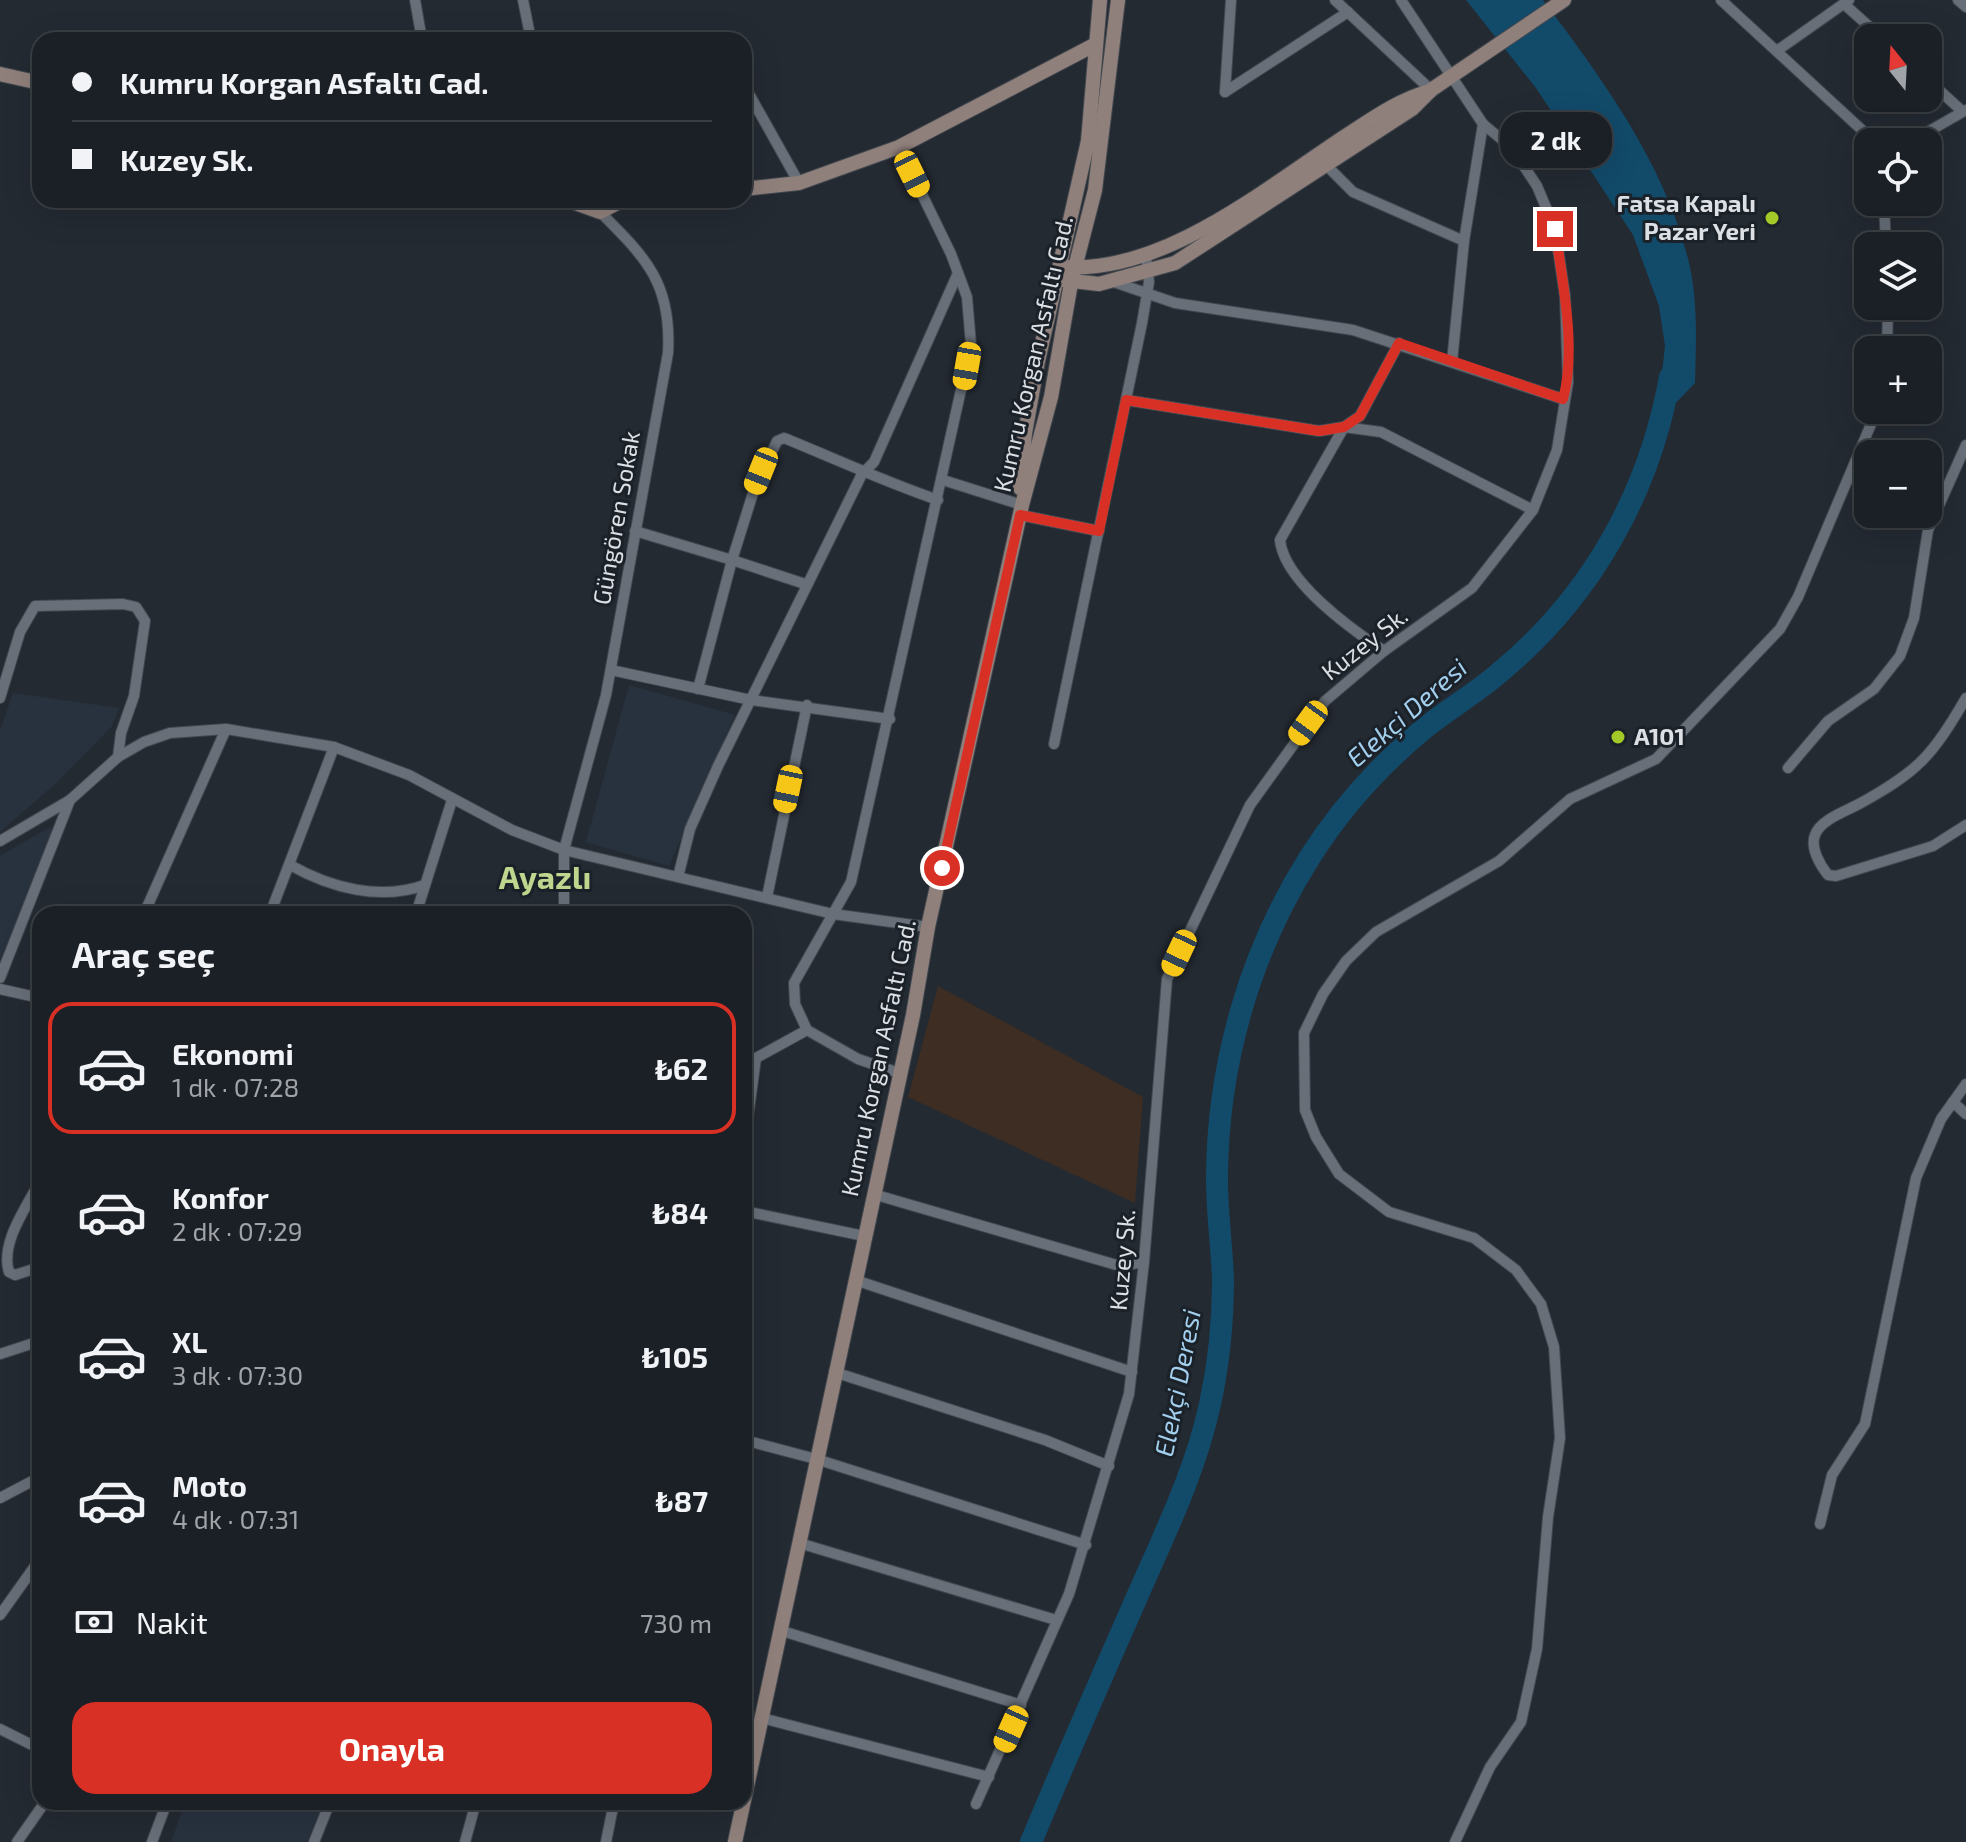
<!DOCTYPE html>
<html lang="tr">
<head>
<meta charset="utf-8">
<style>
  :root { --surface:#1b2026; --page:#24282e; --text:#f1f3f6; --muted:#a0a3a7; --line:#393e43; --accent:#d93025 }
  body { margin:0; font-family:"Exo 2",sans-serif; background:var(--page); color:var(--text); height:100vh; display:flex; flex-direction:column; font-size:30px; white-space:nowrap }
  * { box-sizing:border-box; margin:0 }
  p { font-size:26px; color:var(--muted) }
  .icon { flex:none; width:44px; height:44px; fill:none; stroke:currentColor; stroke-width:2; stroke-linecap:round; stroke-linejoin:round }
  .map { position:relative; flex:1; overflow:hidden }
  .sheet { position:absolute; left:32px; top:906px; width:720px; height:904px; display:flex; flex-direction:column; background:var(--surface); border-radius:24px; box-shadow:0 8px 32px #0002,0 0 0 2px var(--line) }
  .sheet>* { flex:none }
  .guide { position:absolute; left:32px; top:32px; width:720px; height:176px; border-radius:24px; box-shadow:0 8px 32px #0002,0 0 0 2px var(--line); display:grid; align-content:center; height:176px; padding:0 40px; background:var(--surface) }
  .needle { width:52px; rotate:342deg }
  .tools { position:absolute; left:1854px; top:24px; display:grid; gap:16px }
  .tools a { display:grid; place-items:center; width:88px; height:88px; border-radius:16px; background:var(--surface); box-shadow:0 8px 32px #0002,0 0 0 2px var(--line); font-size:40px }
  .end { position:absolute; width:36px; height:36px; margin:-18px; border:10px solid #d93025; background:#fff; box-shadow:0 0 0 4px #fff }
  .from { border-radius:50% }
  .bubble { position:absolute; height:56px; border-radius:24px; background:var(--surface); box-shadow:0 8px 32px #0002,0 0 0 2px var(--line); font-size:26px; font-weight:700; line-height:56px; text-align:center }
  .car { position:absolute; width:24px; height:48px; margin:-24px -12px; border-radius:10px; box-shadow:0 0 6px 2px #0007; background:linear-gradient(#f5c518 24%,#345 0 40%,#f5c518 0 76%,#345 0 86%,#f5c518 0) }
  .guide b { display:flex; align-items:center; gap:28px; height:76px; font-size:30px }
  .guide b+b { border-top:2px solid var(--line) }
  .guide i { width:20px; height:20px; background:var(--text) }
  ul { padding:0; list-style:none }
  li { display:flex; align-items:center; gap:24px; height:132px; margin:0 16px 12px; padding:0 24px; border:4px solid transparent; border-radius:24px }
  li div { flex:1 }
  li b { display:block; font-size:30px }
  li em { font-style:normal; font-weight:700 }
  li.active { border-color:var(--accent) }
  li>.icon { width:72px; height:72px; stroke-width:1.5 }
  h2 { padding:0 40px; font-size:36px; line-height:96px }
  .pay { display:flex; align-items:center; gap:20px; height:88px; padding:0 40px; font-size:30px }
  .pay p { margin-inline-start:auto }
  .cta { display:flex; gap:16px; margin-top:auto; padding:16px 40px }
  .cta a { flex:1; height:92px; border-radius:24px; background:var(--accent); color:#fff; font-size:32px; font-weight:700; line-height:92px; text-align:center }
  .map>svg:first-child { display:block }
  .built { fill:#28323f }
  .industrial { fill:#3d2d22 }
  .water { fill:#124a6a }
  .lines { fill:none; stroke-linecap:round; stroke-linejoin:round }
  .river { stroke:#124a6a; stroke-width:22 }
  .street-casing { stroke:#43484f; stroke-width:12 }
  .secondary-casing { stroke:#43484f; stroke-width:16 }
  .street { stroke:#686f78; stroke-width:10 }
  .secondary { stroke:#90807c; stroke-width:14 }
  .route { stroke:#d93025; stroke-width:10 }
  .poi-dot { fill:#a2c928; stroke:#1b2128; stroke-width:3 }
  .labels { text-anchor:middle; stroke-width:6; stroke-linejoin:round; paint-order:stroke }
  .poi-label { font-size:24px; font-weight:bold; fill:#dce0e5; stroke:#1b2128; text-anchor:end }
  .street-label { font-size:24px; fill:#dce0e5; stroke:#1b2128 }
  .water-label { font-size:26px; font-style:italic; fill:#a3cfee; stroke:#1b2128 }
  .district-label { font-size:32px; font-weight:bold; fill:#bed68d; stroke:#1b2128 }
</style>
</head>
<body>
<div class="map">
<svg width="1966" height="1842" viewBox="0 0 1966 1842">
  <rect width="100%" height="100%" fill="#242a32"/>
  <!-- built -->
  <g class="built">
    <polygon points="629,685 735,715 669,866 586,842"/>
    <polygon points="13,693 119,708 112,726 56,783 0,832 0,731"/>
    <polygon points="52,826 51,845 0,959 0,856"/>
    <polygon points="185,1802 324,1802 307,1842 171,1842"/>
  </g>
  <!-- industrial -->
  <polygon class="industrial" points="938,986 1143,1097 1135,1203 908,1097"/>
  <!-- water -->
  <path class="water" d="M1466,0H1543C1604,81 1667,167 1690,267C1698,306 1696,344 1695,383L1668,411L1660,391L1665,346L1659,306L1633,235L1536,88Z"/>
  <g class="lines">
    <!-- river -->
    <path class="river" d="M1031,1842C1066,1758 1103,1674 1140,1590C1167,1529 1196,1469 1210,1404C1219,1363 1223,1321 1223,1280C1222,1247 1217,1214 1217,1180C1217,1067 1249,953 1310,857C1341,808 1381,764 1426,727C1450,708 1476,693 1499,673C1591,597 1649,494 1670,377"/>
    <defs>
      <g id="street">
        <polyline points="415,0 422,40"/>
        <polyline points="523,0 531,40"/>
        <polyline points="1335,0 1431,90"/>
        <polyline points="1721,0 1875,142"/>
        <polyline points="1958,0 1966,7"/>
        <polyline points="1844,4 1882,38"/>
        <polyline points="1778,50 1849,0"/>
        <polyline points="1928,80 1962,111"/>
        <polyline points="744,85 799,183"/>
        <polyline points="1225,92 1348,12"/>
        <polyline points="1225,92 1231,0"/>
        <polyline points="1910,142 1966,110"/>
        <polyline points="1326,165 1353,192 1464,241"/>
        <polyline points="1884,202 1886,246"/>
        <polyline points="1111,281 1175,303 1353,330 1563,399"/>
        <polyline points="1887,350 1888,306"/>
        <polyline points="1452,362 1464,241 1483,124"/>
        <polyline points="1126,400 1319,431 1344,427 1381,432 1533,510"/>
        <polyline points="943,480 1022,505"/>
        <polyline points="1020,515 1099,531"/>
        <polyline points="635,531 732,560 698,689"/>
        <path d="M805,584L732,560L754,490L777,441L784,438C836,459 885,482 938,500"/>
        <path d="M1384,651C1351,629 1284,581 1280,540L1344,427L1360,416L1399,343"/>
        <polyline points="611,670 751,700 890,719"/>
        <polyline points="0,698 20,632 35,606 123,604 136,607 145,621 134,696 121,733 118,757"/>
        <path d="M1966,698C1932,756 1919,771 1859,804C1846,811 1820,820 1815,835C1810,848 1820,865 1828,875L1836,876L1933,846L1966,825"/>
        <polyline points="1054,744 1142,323 1149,282 1146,256"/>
        <polyline points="1788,768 1828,721 1874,689 1900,656 1914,618 1928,530 1966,445"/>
        <polyline points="0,841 70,800 118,757 144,742 170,733 226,729 334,747 409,775 512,830 564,850 833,914 928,927"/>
        <path d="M290,865C331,888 380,901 425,885"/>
        <polyline points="678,877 690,829 718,766 862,474 874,462 958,273"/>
        <polyline points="767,897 807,705"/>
        <polyline points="144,914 226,729"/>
        <polyline points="270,914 334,747"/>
        <polyline points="416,914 452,800"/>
        <path d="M564,914V850L606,695L668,353C672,283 646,258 600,212"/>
        <polyline points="0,978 70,800"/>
        <polyline points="0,989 40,998"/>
        <polyline points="899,1073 858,1059 807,1030 795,1004 794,983 851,882 971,345 967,297 951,254 899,147"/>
        <polyline points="1953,1102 1966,1114"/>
        <polyline points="744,1146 756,1058 807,1030"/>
        <path d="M40,1181C26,1208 0,1243 9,1272L15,1275L40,1267"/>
        <polyline points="873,1194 1120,1266 1144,1262"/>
        <polyline points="744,1211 864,1236"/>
        <polyline points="855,1280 1132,1372"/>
        <polyline points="0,1354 40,1341"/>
        <polyline points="834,1372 1045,1440 1109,1466"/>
        <polyline points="744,1440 816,1459 1086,1545"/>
        <polyline points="0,1498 40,1477"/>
        <polyline points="1820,1524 1832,1475 1865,1424 1916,1178 1941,1119 1966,1084"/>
        <polyline points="799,1543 1056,1620"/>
        <polyline points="0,1615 40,1559"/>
        <polyline points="779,1630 1021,1705"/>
        <polyline points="762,1718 989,1777"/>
        <polyline points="0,1729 40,1749"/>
        <polyline points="976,1804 1069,1594 1129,1394 1144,1262 1167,979 1250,805 1325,701 1384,651 1472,588 1533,510 1557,450 1568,382 1565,296 1555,229 1537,186 1512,148 1483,124 1401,0"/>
        <polyline points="17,1842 45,1802"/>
        <polyline points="152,1842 167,1802"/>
        <polyline points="314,1842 330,1802"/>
        <polyline points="465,1842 476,1802"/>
        <polyline points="606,1842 614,1802"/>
        <polyline points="1455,1842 1490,1767 1521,1722 1537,1649 1548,1517 1560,1438 1554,1347 1541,1304 1516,1270 1474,1238 1389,1212 1339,1174 1316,1137 1305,1110 1304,1033 1323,994 1346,961 1376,932 1499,861 1570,799 1656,759 1780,629 1798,597 1877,410"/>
      </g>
      <g id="secondary">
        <polyline points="0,74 40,83"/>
        <polyline points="744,189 799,183 899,147 1096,44"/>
        <polyline points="567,200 600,212 623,200"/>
        <path d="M1066,267C1164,273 1265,189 1344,137C1372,119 1398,100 1430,91"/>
        <polyline points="1055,279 1099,284 1175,263 1412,109 1431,90 1564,0"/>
        <polyline points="1020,488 1025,433 1038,361 1088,141 1100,0"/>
        <polyline points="735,1842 913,1015 928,927 1022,505 1051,397 1071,283 1095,190 1118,0"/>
      </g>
    </defs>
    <!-- street casing -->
    <use href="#street" class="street-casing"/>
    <!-- secondary casing -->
    <use href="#secondary" class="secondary-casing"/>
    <!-- street -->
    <use href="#street" class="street"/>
    <!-- secondary -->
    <use href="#secondary" class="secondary"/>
  </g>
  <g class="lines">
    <!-- route -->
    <path class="route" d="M942,868L1020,515L1099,531L1126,400L1319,431L1344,427L1360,416L1399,343L1563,399C1577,349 1562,279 1555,229"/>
  </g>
  <!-- markers -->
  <g class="poi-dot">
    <circle cx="1772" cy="218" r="8"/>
    <circle cx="1618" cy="737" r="8"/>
  </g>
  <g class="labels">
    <!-- poi labels -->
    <g class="poi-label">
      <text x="1756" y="212">Fatsa Kapalı<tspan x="1756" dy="28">Pazar Yeri</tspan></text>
      <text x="1634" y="745" text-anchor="start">A101</text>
    </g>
    <!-- street labels -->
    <g class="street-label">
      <text transform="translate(1034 354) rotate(-77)" y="8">Kumru Korgan Asfaltı Cad.</text>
      <text transform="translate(617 518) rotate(-80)" y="8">Güngören Sokak</text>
      <text transform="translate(1365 644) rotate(-38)" y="8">Kuzey Sk.</text>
      <text transform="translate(879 1058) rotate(-78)" y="8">Kumru Korgan Asfaltı Cad.</text>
      <text transform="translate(1123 1260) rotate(-85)" y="8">Kuzey Sk.</text>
    </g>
    <!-- water labels -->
    <g class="water-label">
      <text transform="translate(1407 713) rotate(-41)" y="9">Elekçi Deresi</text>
      <text transform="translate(1178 1383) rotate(-79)" y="9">Elekçi Deresi</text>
    </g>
    <!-- district labels -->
    <g class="district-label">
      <text x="545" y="889">Ayazlı</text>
    </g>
  </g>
</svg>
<div class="tools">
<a><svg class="needle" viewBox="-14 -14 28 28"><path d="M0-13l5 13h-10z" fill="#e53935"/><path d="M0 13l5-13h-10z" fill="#a0a3a7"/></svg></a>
<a><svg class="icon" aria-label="locate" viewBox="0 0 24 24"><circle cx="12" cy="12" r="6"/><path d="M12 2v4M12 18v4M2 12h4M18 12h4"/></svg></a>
<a><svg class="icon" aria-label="layers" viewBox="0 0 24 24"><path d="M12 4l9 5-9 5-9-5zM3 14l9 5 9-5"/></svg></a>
<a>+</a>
<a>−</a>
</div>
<i class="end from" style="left:942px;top:868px"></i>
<i class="end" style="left:1555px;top:229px"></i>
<div class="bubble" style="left:1500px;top:112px;width:112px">2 dk</div>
<i class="car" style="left:912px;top:174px;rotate:154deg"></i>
<i class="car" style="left:967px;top:366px;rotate:190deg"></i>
<i class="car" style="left:761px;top:471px;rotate:202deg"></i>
<i class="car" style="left:1308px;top:723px;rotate:216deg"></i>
<i class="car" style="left:788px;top:789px;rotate:192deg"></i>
<i class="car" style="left:1179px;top:953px;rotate:205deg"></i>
<i class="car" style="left:1011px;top:1729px;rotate:204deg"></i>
<div class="guide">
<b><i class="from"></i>Kumru Korgan Asfaltı Cad.</b>
<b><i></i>Kuzey Sk.</b>
</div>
<section class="sheet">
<h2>Araç seç</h2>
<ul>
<li class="active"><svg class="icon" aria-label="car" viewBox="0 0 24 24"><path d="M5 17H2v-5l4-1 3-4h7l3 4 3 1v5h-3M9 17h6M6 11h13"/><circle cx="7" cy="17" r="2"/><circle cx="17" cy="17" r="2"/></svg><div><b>Ekonomi</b><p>1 dk · 07:28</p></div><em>₺62</em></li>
<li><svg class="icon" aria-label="car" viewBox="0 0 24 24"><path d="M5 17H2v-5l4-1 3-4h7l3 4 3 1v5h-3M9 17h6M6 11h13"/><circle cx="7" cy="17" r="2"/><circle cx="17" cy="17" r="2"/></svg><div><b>Konfor</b><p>2 dk · 07:29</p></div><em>₺84</em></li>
<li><svg class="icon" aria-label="car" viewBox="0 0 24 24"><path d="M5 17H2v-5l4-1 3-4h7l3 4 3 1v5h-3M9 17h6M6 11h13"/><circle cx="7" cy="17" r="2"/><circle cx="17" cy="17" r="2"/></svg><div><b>XL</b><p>3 dk · 07:30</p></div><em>₺105</em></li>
<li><svg class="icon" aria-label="car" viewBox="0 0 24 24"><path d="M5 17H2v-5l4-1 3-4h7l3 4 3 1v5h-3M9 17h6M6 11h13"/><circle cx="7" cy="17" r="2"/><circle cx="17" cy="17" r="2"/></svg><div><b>Moto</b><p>4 dk · 07:31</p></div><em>₺87</em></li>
</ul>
<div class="pay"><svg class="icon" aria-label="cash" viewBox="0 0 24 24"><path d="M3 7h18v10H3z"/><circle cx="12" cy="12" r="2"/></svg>Nakit<p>730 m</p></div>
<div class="cta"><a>Onayla</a></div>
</section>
</div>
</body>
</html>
